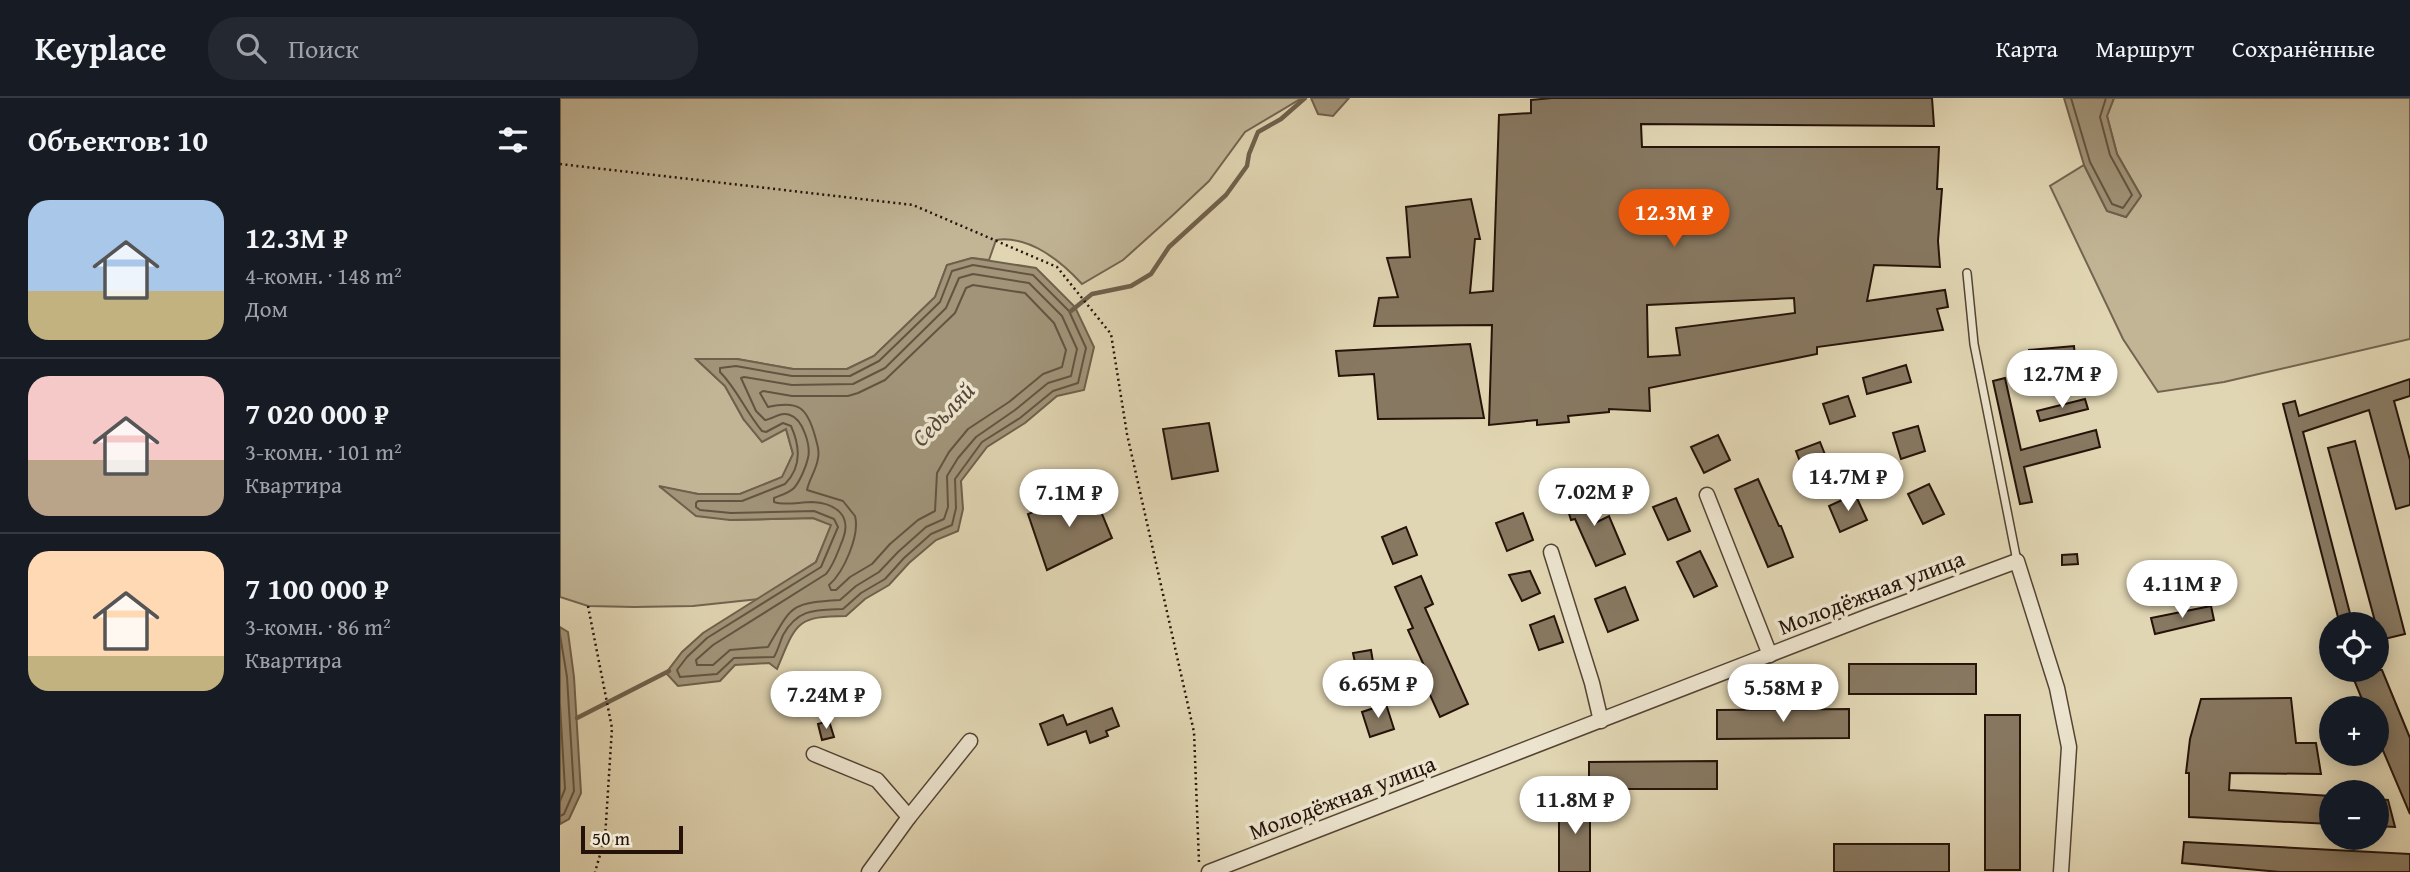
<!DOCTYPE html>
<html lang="ru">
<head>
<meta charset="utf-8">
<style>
  :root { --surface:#171b24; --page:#242831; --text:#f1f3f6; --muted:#9ea1a6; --line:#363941; --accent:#ea580c }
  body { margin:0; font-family:"Gentium Book Plus",serif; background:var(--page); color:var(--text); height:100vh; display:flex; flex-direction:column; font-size:26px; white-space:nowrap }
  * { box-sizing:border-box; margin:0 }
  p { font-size:23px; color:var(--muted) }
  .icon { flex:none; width:38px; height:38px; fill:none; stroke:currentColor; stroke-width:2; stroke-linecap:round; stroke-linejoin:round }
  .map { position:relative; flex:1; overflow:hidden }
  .drawer { display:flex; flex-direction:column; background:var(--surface); width:560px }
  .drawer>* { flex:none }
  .fabs { position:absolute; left:1759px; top:514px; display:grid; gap:14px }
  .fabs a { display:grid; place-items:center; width:70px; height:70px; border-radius:50%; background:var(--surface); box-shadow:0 4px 18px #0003; font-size:35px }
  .scale { position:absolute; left:21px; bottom:18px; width:102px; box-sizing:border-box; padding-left:7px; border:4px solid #251309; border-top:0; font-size:19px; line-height:24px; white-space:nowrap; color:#251309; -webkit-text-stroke:5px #ece4ce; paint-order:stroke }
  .price { position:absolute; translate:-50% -60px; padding:0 16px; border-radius:24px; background:#fff; color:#222; font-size:23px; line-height:46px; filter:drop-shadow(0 2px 4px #0008) }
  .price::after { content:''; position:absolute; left:50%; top:42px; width:21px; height:16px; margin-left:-10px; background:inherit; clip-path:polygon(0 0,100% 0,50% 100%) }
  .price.current { background:var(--accent); color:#fff }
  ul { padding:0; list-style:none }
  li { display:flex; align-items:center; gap:21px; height:175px; padding:0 28px }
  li+li { border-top:2px solid var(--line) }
  li span { display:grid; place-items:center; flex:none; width:196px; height:140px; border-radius:21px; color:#555 }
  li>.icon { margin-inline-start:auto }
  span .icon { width:84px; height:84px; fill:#fffc; stroke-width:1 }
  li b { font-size:30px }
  h2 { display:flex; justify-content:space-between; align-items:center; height:84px; padding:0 28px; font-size:30px }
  header { display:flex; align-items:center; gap:42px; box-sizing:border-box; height:98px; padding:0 35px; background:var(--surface); border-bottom:2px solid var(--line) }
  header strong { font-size:33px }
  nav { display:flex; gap:38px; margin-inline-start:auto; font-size:24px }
  .search { width:490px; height:63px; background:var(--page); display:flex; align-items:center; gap:18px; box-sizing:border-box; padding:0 24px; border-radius:28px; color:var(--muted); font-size:26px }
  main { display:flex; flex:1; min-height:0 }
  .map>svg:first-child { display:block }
</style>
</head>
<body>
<header>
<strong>Keyplace</strong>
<div class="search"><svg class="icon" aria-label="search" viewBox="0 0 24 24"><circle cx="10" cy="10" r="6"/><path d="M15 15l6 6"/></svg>Поиск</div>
<nav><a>Карта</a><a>Маршрут</a><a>Сохранённые</a></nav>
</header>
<main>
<section class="drawer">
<h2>Объектов: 10<svg class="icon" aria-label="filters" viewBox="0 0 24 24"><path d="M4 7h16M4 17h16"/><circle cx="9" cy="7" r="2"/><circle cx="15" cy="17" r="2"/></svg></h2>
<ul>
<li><span style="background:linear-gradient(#a9c7e8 65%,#c2b280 0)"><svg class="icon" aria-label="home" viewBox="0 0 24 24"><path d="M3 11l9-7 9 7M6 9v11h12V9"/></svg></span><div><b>12.3M ₽</b><p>4-комн. · 148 m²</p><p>Дом</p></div></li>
<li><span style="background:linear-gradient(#f6c9c9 60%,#b9a48a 0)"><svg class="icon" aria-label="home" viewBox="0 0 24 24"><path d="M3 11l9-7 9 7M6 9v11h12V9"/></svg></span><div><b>7 020 000 ₽</b><p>3-комн. · 101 m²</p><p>Квартира</p></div></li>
<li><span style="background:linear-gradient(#ffd9b3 75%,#c2b280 0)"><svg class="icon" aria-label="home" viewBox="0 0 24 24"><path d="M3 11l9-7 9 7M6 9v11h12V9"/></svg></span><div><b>7 100 000 ₽</b><p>3-комн. · 86 m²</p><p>Квартира</p></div></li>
</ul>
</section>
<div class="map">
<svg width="1850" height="774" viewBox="0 0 1850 774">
  <rect width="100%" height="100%" fill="#e1d6b3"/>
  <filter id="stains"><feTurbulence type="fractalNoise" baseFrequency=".00286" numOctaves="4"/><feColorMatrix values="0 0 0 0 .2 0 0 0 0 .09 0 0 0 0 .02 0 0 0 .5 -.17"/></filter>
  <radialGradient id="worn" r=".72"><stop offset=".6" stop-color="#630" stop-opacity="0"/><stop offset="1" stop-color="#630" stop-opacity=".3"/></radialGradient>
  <!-- green -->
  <g fill="#c1b596" stroke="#736450" stroke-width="2">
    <path d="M0,0H742L685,34L649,83L613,117L563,162L522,186C501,163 469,137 436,142L429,162L412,160L387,167L375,199L314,258L287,271H233L177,261L137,262L165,288L184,322L226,331L233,356L223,379L180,396H138L100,389L170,422L253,420L272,427L256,464L199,501L133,508L74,509L28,508L0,499Z"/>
    <path d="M1554,0H1850V241L1664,284L1598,294L1563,241L1490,88L1524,67L1547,113L1566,119L1581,98L1557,56L1547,18Z"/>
  </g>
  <!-- water -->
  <g fill="#a19479" stroke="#6f604c" stroke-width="2">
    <path d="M751,0H789L773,18L758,16Z"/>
    <path d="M1504,0H1554L1547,18L1557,56L1581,98L1566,119L1547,113L1524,67Z"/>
    <path d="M412,160L476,170L515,209L534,249L524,292L497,298L465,325L427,349L401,383L403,411L398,433L376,442L349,465L329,487L305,501L286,518C235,518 236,526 217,571L209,565L175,567L160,583L118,588L106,575L122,554L143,535L256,464L271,427L253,420L170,422L136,418L99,388L138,396H180L222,379L233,356L226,331L202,344L184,322L165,288L136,261H177L233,271H287L314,258L375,199L387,167Z"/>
    <path d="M0,529L8,534L14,579L21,695L9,721L0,726Z"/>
  </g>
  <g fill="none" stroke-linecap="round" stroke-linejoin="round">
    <!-- shore -->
    <g stroke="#635441" stroke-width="2">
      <path d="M1511,0L1530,64L1552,106L1563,110L1572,97L1550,57L1540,19L1546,0"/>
      <path d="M413,167L473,177L509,213L526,250L518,285L493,293L460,320L422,344L395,381L396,410L392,427L371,436L344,460L325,481L301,495L283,511C256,512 238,510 223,537C220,544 218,552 214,559L174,560L157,576L120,579L117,572L127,559L147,540L261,469L278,429L274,421L254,413L171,415L140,412L136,409V405L138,403H182L225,386C242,369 240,348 231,328L223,325L206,334L202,333C186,314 177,291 160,274V270L176,268L232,278H290L319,263L380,204L392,173Z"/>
      <path d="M413,176L469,185L502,218L517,251L511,278L488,285L455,312L416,339L398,360L387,378L388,409L384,421L366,429L338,454L319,474L296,488L280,502C229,505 232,508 208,549L170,552L153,567H137L136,562L153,547L266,476C274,467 278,453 283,441C292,417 275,405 252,404C239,404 225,408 214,404V400C221,397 229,395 234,390C240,383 246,369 248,360C251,348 243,321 230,317C221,313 213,321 205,322L196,313L181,280L184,279L232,287L293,286L325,270L386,210L399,180Z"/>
      <path d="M413,187L465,195L494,225L506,252L502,269L483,276L449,304L408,331L389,354L377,375L375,413L358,422L330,446L312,466L290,479L276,492H271L269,487C284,474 300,437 295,418L283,403L247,392C249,381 257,371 258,360C260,353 257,346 255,338C247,309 238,302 208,309L200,295L203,293L232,298H288L298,295L325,282L395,215L406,190Z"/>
      <path d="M0,537L7,579L14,693L4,716L0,718"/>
      <path d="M0,607L5,691L0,703"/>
    </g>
    <!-- stream -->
    <g stroke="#6f604c" stroke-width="4.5">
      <path d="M511,213L532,196L571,188L591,176L609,149L666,97L687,68L689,56L698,34L721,21L745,0"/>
      <path d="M17,620L109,573"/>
    </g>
  </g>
  <!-- building -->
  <g fill="#877861" stroke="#251309" stroke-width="2" fill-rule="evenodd">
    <path d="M992,0H1372L1374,28L1081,26L1082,49H1379L1377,91H1382L1378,143L1380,169L1314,167L1307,203L1385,192L1388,209L1377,211L1383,232L1257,249V256L1089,290L1090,313L1049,311V314L1008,318L1009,324L977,327V322L929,327L932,227L814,228L819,200L838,199L827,160L850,159L846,109L911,101L920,141H915L910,195L933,193L939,17L971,15V2ZM1234,200L1235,215L1116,230L1120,257L1088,259L1087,207Z"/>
    <path d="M910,246L924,320L818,321L814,276L779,278L776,253Z"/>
    <path d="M1514,248L1516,271L1471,275L1469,252Z"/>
    <path d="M1346,267L1351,284L1307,296L1303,280Z"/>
    <path d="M1445,280L1461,352L1536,332L1540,349L1464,369L1472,404L1460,406L1433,283Z"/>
    <path d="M1850,281V298L1834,303L1850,362V407L1836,411L1809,312L1743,334L1793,527H1780L1723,306L1735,303L1739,318Z"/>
    <path d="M1288,298L1295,318L1270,326L1263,306Z"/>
    <path d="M1525,301L1528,311L1480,323L1477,313Z"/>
    <path d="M649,325L658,373L612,381L603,331Z"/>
    <path d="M1358,328L1365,353L1341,361L1333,335Z"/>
    <path d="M1158,337L1170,362L1144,375L1131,349Z"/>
    <path d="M1795,343L1845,536L1816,543V527L1768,350Z"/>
    <path d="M1260,344L1268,364L1244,374L1236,353Z"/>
    <path d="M1198,381L1219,428H1221L1233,459L1208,469L1175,391Z"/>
    <path d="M1369,386L1384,416L1363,426L1348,396Z"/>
    <path d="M1026,389L1037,424L1049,418L1065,456L1036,468L1015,421L1011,422L1003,396Z"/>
    <path d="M532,392L552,440L487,472L468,416Z"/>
    <path d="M1295,396L1307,422L1280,434L1269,408Z"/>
    <path d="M1116,400L1130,433L1108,442L1093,409Z"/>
    <path d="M963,415L973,442L947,453L936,425Z"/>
    <path d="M846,429L857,457L833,466L822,439Z"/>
    <path d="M1140,453L1157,488L1134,499L1117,464Z"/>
    <path d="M1517,456L1518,466L1502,467V457Z"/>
    <path d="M1633,467L1643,490L1598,501L1595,477Z"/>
    <path d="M970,473L980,495L962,503L949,477Z"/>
    <path d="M861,478L873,506L865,510L908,606L880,619L865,586L871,583L848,532L853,530L835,489Z"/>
    <path d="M1065,489L1078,522L1048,534L1035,501Z"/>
    <path d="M1651,508L1654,522L1595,536L1591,520Z"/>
    <path d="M994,518L1003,544L979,552L970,527Z"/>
    <path d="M811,552L815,576L798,579L793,555Z"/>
    <rect x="1289" y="566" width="127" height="30"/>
    <path d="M1790,572H1822L1850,640V716L1816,636V611H1806Z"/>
    <path d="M1731,600L1736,645H1756L1761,676L1670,675L1669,692L1771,698V726L1629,719V675H1626L1630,641L1641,601Z"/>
    <path d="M826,606L834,631L810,639L802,614Z"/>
    <path d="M552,610L559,628L546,633L548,638L530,645L526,633L488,647L480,626L503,617L507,627Z"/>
    <path d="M1289,611V640L1157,641V612Z"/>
    <rect x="1425" y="617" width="35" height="155"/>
    <path d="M269,623L274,639L262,642L258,626Z"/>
    <path d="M1157,663V691H1029V664Z"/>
    <rect x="999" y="701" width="31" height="73"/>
    <path d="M1816,701L1828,702L1835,729L1816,728Z"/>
    <path d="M1624,744L1850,756V774H1720L1622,765Z"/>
    <rect x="1274" y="746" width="115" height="28"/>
  </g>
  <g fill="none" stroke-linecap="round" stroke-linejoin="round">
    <!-- service casing -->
    <g stroke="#544434" stroke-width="10">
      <path id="service" d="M1407,175L1414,246L1457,463"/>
    </g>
    <!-- minor casing -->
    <g stroke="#544434" stroke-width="17">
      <g id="minor">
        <path d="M1147,397L1210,557"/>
        <path d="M991,454L1032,585L1041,623"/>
        <path d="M254,656L317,682L349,719"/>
        <path d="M309,774L349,719L410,643"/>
        <path d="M649,774L1309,518L1457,463L1497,590L1509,649L1501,774"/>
      </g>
    </g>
    <!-- path -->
    <g stroke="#251309" stroke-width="2.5" stroke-dasharray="2 3.5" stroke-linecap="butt">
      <path d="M0,66L353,107L497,169L551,236L567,336L634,634L639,764"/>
      <path d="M28,508L52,630L45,740L35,774"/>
    </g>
    <!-- service -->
    <use href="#service" stroke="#ece4ce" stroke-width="7"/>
    <!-- minor -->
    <use href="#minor" stroke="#ece4ce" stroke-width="14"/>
  </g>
  <g text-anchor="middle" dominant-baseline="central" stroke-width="7" stroke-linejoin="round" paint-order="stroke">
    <!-- street labels -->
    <g font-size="23" fill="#251309" stroke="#ece4ce">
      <text transform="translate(1311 494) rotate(-21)">Молодёжная улица</text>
      <text transform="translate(782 699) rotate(-21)">Молодёжная улица</text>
    </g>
    <!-- water labels -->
    <g font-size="24" font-style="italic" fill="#574736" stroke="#ece4ce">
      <text transform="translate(383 316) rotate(-46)">Седьляй</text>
    </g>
  </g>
  <rect width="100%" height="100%" filter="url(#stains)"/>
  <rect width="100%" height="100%" fill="url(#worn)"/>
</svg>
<div class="fabs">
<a><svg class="icon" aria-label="locate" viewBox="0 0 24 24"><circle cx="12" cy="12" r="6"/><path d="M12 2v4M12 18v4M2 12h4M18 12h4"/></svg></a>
<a>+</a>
<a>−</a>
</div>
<div class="scale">50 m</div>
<b class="price current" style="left:1114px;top:151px">12.3M ₽</b>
<b class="price" style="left:1502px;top:312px">12.7M ₽</b>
<b class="price" style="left:1288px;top:415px">14.7M ₽</b>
<b class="price" style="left:1034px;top:430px">7.02M ₽</b>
<b class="price" style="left:509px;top:431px">7.1M ₽</b>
<b class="price" style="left:1622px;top:522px">4.11M ₽</b>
<b class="price" style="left:818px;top:622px">6.65M ₽</b>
<b class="price" style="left:1223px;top:626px">5.58M ₽</b>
<b class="price" style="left:266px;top:633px">7.24M ₽</b>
<b class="price" style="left:1015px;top:738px">11.8M ₽</b>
</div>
</main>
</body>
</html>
